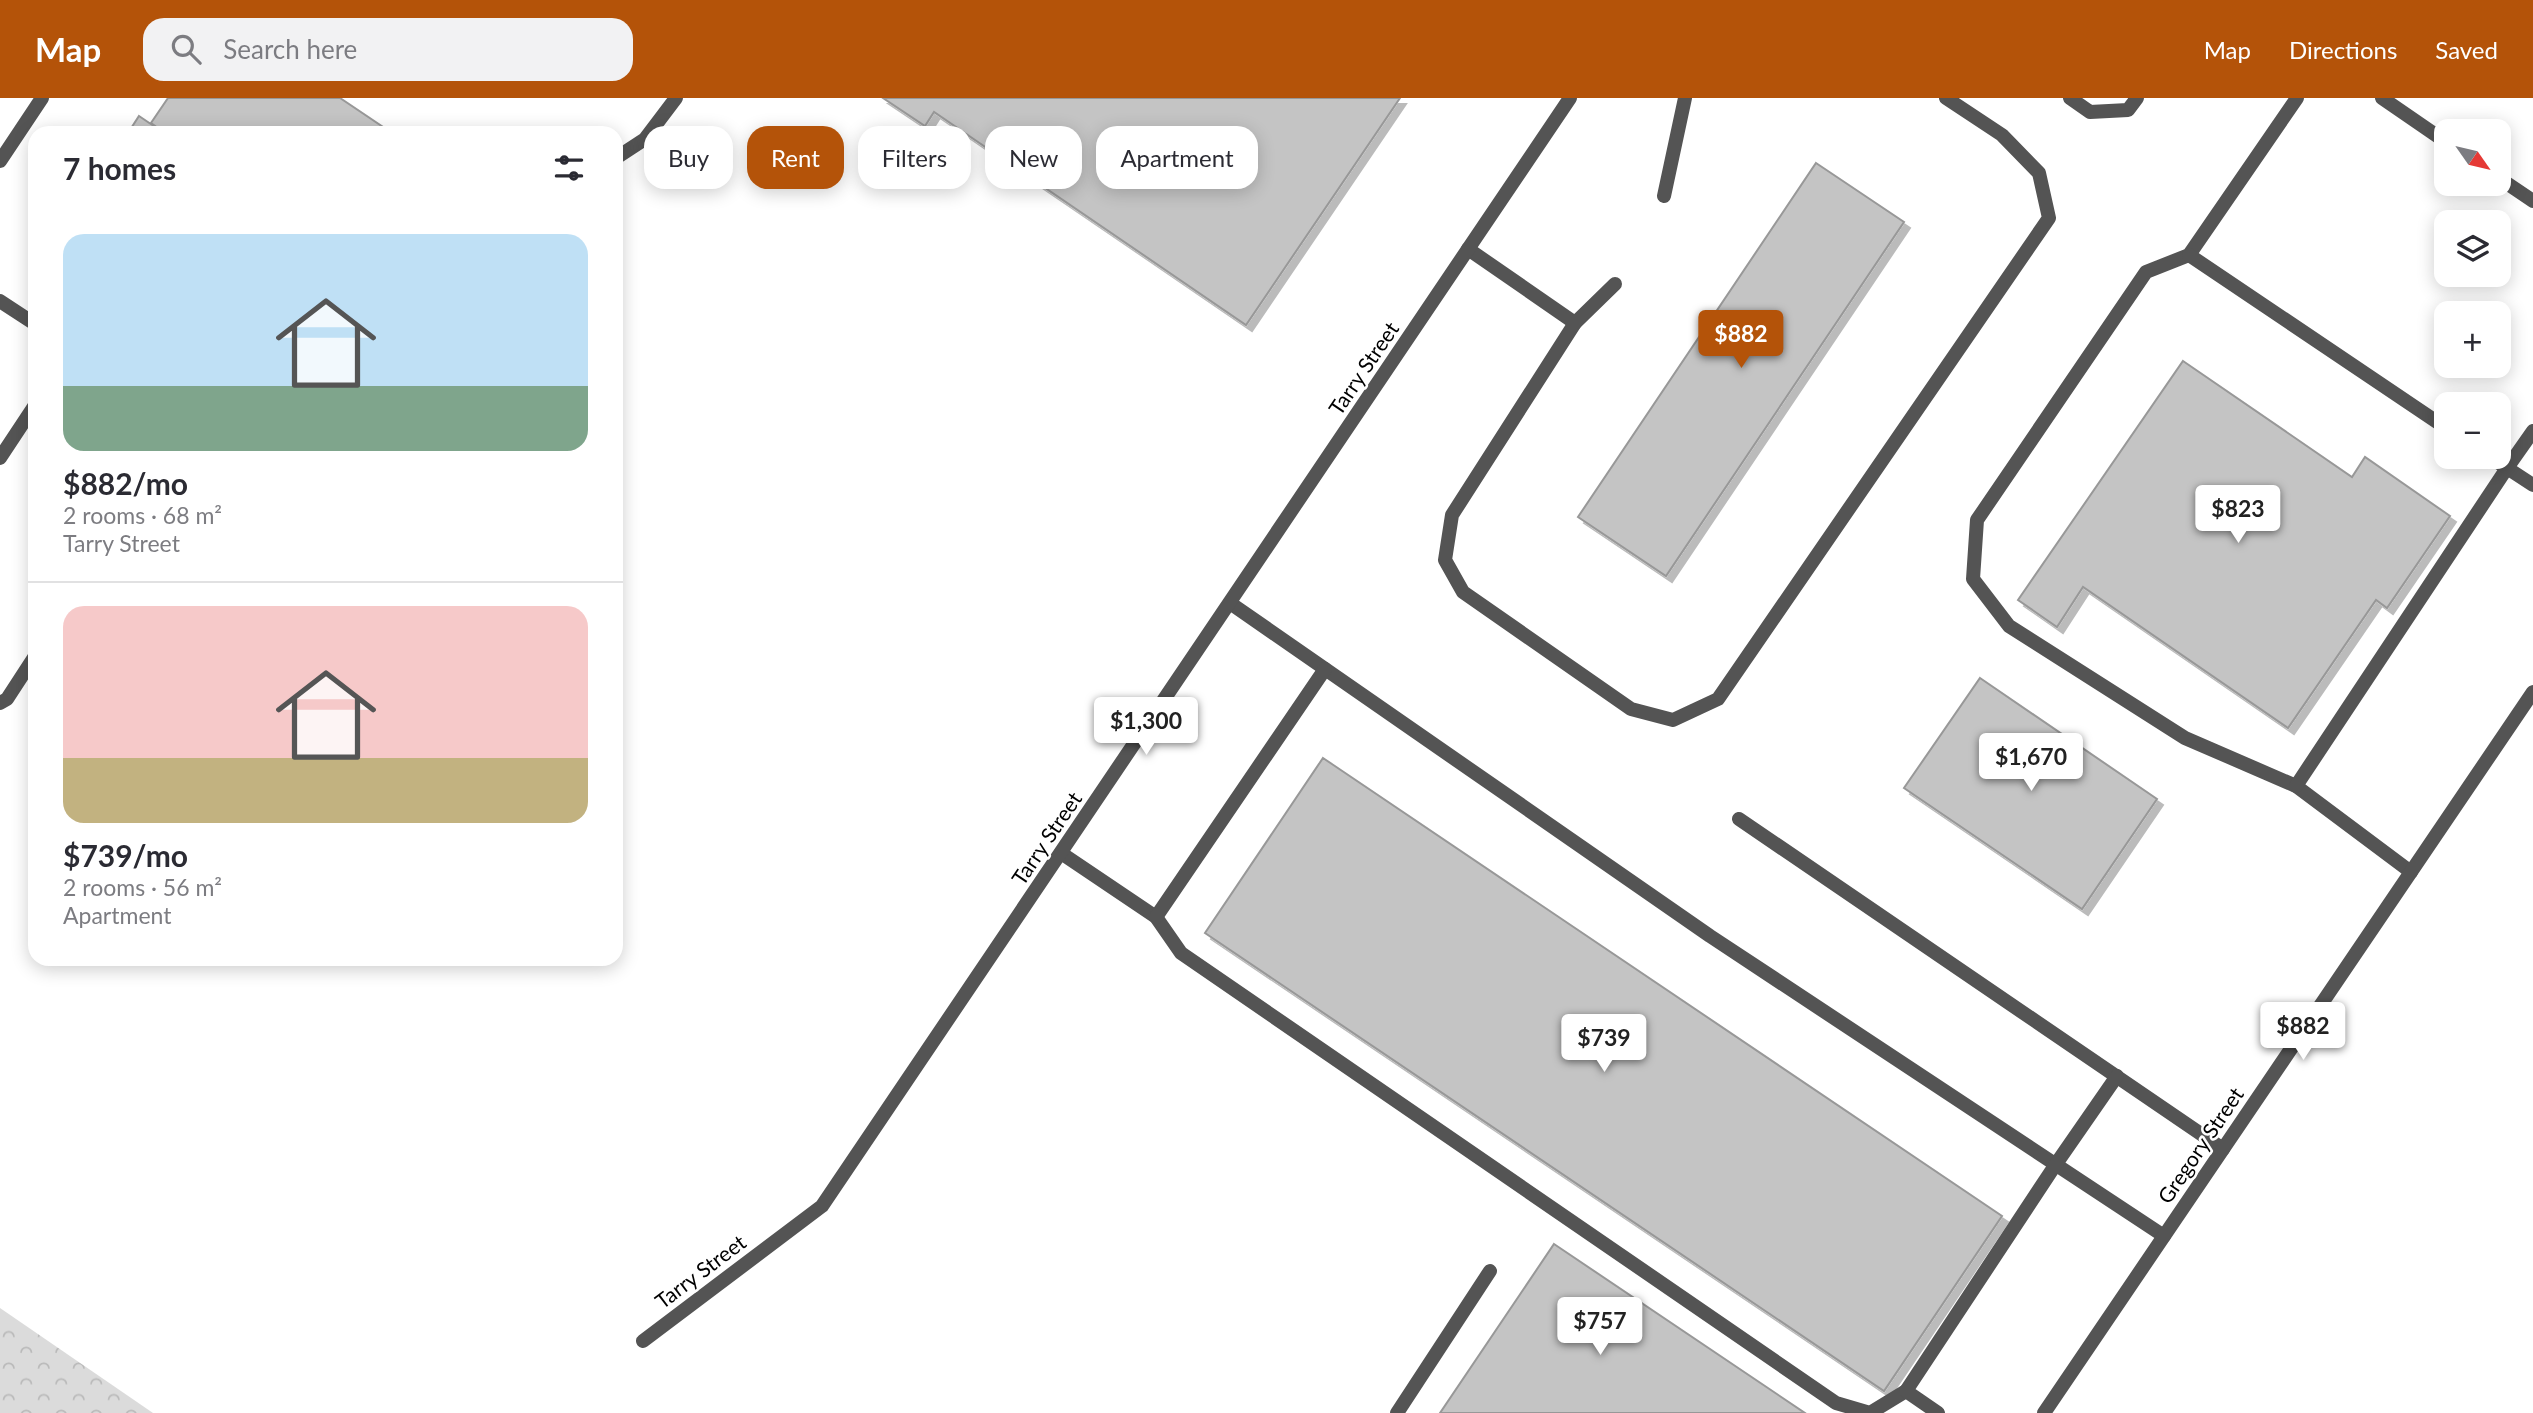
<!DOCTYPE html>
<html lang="en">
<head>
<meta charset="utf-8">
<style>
  :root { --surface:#fff; --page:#f2f2f3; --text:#2b2b33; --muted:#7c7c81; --line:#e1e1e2; --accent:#b45309 }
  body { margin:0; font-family:Lato,sans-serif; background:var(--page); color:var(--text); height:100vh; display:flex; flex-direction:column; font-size:26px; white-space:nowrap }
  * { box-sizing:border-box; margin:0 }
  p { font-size:23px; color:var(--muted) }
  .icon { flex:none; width:38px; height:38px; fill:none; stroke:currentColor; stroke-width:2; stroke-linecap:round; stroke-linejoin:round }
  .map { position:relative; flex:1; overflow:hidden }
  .sheet { position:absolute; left:28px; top:28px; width:595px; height:840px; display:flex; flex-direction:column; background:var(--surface); border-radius:21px; box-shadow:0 4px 18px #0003 }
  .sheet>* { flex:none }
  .banner { position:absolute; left:644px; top:28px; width:665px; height:63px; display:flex; gap:14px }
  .needle { width:46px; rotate:124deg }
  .tools { position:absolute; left:2434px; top:21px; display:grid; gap:14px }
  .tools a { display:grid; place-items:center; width:77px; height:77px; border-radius:14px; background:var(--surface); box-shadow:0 4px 18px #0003; font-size:35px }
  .price { position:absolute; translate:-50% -60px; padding:0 16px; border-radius:7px; background:#fff; color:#222; font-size:23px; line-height:46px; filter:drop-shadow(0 2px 4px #0008) }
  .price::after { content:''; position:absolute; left:50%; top:42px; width:21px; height:16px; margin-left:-10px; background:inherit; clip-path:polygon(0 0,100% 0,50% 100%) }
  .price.current { background:var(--accent); color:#fff }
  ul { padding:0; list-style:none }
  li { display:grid; align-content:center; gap:14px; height:371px; padding:0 35px }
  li+li { border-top:2px solid var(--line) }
  li span { display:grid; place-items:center; height:217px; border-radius:21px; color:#555 }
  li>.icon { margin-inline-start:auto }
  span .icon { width:126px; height:126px; fill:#fffc; stroke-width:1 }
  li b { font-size:30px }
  h2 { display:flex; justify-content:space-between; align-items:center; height:84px; padding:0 35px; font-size:30px }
  .chip { padding:0 24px; border-radius:21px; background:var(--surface); box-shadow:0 4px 18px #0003; font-size:24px; line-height:63px }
  .chip.current { background:var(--accent); color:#fff }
  header { display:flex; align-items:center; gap:42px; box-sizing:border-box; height:98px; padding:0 35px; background:var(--accent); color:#fff }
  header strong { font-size:33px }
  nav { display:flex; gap:38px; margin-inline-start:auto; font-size:24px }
  .search { width:490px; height:63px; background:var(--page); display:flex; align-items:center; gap:18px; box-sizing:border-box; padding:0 24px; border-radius:21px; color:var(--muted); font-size:26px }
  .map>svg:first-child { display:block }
</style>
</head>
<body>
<header>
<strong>Map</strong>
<div class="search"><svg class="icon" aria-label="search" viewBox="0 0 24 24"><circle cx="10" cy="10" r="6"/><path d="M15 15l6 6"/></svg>Search here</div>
<nav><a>Map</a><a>Directions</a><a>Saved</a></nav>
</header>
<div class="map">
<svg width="2533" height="1315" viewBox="0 0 2533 1315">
  <defs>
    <pattern id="park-crowns" width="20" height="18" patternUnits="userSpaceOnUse" patternTransform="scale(1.75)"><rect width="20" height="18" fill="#dbdbdb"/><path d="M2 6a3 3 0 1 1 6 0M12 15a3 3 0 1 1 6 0" fill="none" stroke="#bababa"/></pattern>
    <filter id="shadow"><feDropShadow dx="6" dy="6" stdDeviation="0" flood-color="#0004"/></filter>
  </defs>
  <rect width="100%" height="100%" fill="#fff"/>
  <!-- park -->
  <path fill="url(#park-crowns)" d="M0,1210L153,1315H0Z"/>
  <!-- building -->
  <g fill="#c4c4c4" stroke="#989898" stroke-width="2" filter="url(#shadow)">
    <path d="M168,0H340L392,35H165L151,25Z"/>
    <path d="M883,0H1400L1246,227L934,14L925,28Z"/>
    <path d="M139,18L164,35H128Z"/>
    <path d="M1816,65L1904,124L1666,478L1578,419Z"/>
    <path d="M2183,263L2352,379L2365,359L2450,418L2387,510L2376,502L2288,630L2083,489L2057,529L2018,502Z"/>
    <path d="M1980,580L2157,701L2082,811L1904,690Z"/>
    <path d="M1323,660L2002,1118L1884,1293L1205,835Z"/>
    <path d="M1554,1146L1805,1315H1440Z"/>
  </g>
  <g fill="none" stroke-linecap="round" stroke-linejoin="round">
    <!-- lane -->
    <g stroke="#545454" stroke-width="14">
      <path d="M2070,0L2090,14L2128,12L2137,0"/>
      <path d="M2297,0L2189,157L2146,174L1977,422L1973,481L2009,528L2185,640L2296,688L2411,774"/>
      <path d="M2382,0L2446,44"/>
      <path d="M616,60L645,41L676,0"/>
      <path d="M0,63L42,0"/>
      <path d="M2499,80L2533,103"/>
      <path d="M1664,98L1685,0"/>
      <path d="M1468,151L1575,225"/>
      <path d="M2189,157L2446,330"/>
      <path d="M1615,186L1575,225L1452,417L1445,462L1463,494L1631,611L1673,622L1718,601L2049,120L2039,75L2002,37L1946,0"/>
      <path d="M0,203L35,226"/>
      <path d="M2490,359L2507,370L2533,333"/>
      <path d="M0,360L35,307"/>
      <path d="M1230,505L1710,838L2164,1138"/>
      <path d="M0,605L7,601L35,558"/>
      <path d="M2296,688L2507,370L2533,387"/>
      <path d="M1739,721L2223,1051"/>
      <path d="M1061,755L1156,819L1181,855L1836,1305L1870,1315L1906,1293"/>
      <path d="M1156,819L1325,571"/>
      <path d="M1397,1315L1490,1173"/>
      <path d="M1938,1315L1906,1293L2056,1066L2117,978"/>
    </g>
    <!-- street -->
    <g stroke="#545454" stroke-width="14">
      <path d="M643,1243L822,1108L1570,0"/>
      <path d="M2044,1315L2533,594"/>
    </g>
  </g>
  <g text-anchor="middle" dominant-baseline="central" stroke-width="5" stroke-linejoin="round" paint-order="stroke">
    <!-- street labels -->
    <g font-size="21" fill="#000" stroke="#fff">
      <text transform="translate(1363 270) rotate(-56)">Tarry Street</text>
      <text transform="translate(1046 740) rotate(-56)">Tarry Street</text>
      <text transform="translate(2200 1047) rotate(-56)">Gregory Street</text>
      <text transform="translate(700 1173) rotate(-37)">Tarry Street</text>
    </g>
  </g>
</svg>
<div class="tools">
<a><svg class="needle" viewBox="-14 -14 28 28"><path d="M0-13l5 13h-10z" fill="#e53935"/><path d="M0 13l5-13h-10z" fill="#7c7c81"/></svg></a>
<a><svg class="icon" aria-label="layers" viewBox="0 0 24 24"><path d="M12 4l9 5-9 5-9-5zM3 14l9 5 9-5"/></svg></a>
<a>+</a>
<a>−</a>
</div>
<b class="price current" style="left:1741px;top:272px">$882</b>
<b class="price" style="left:2238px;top:447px">$823</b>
<b class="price" style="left:1146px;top:659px">$1,300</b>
<b class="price" style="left:2031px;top:695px">$1,670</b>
<b class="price" style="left:2303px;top:964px">$882</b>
<b class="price" style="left:1604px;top:976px">$739</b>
<b class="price" style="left:1600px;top:1259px">$757</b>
<div class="banner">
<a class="chip">Buy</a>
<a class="chip current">Rent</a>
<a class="chip">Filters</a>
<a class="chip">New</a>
<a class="chip">Apartment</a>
</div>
<section class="sheet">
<h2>7 homes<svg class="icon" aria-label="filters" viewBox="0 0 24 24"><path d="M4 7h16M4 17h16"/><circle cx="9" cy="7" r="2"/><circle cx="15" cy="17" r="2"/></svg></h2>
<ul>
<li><span style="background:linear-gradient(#bfe0f5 70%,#7fa58c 0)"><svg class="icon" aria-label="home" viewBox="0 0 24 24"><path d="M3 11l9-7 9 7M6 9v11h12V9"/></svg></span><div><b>$882/mo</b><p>2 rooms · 68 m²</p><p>Tarry Street</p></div></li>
<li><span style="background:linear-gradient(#f6c9c9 70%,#c2b280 0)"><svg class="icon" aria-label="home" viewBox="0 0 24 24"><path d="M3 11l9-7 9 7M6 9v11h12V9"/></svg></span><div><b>$739/mo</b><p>2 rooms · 56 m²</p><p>Apartment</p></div></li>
</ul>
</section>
</div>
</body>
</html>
